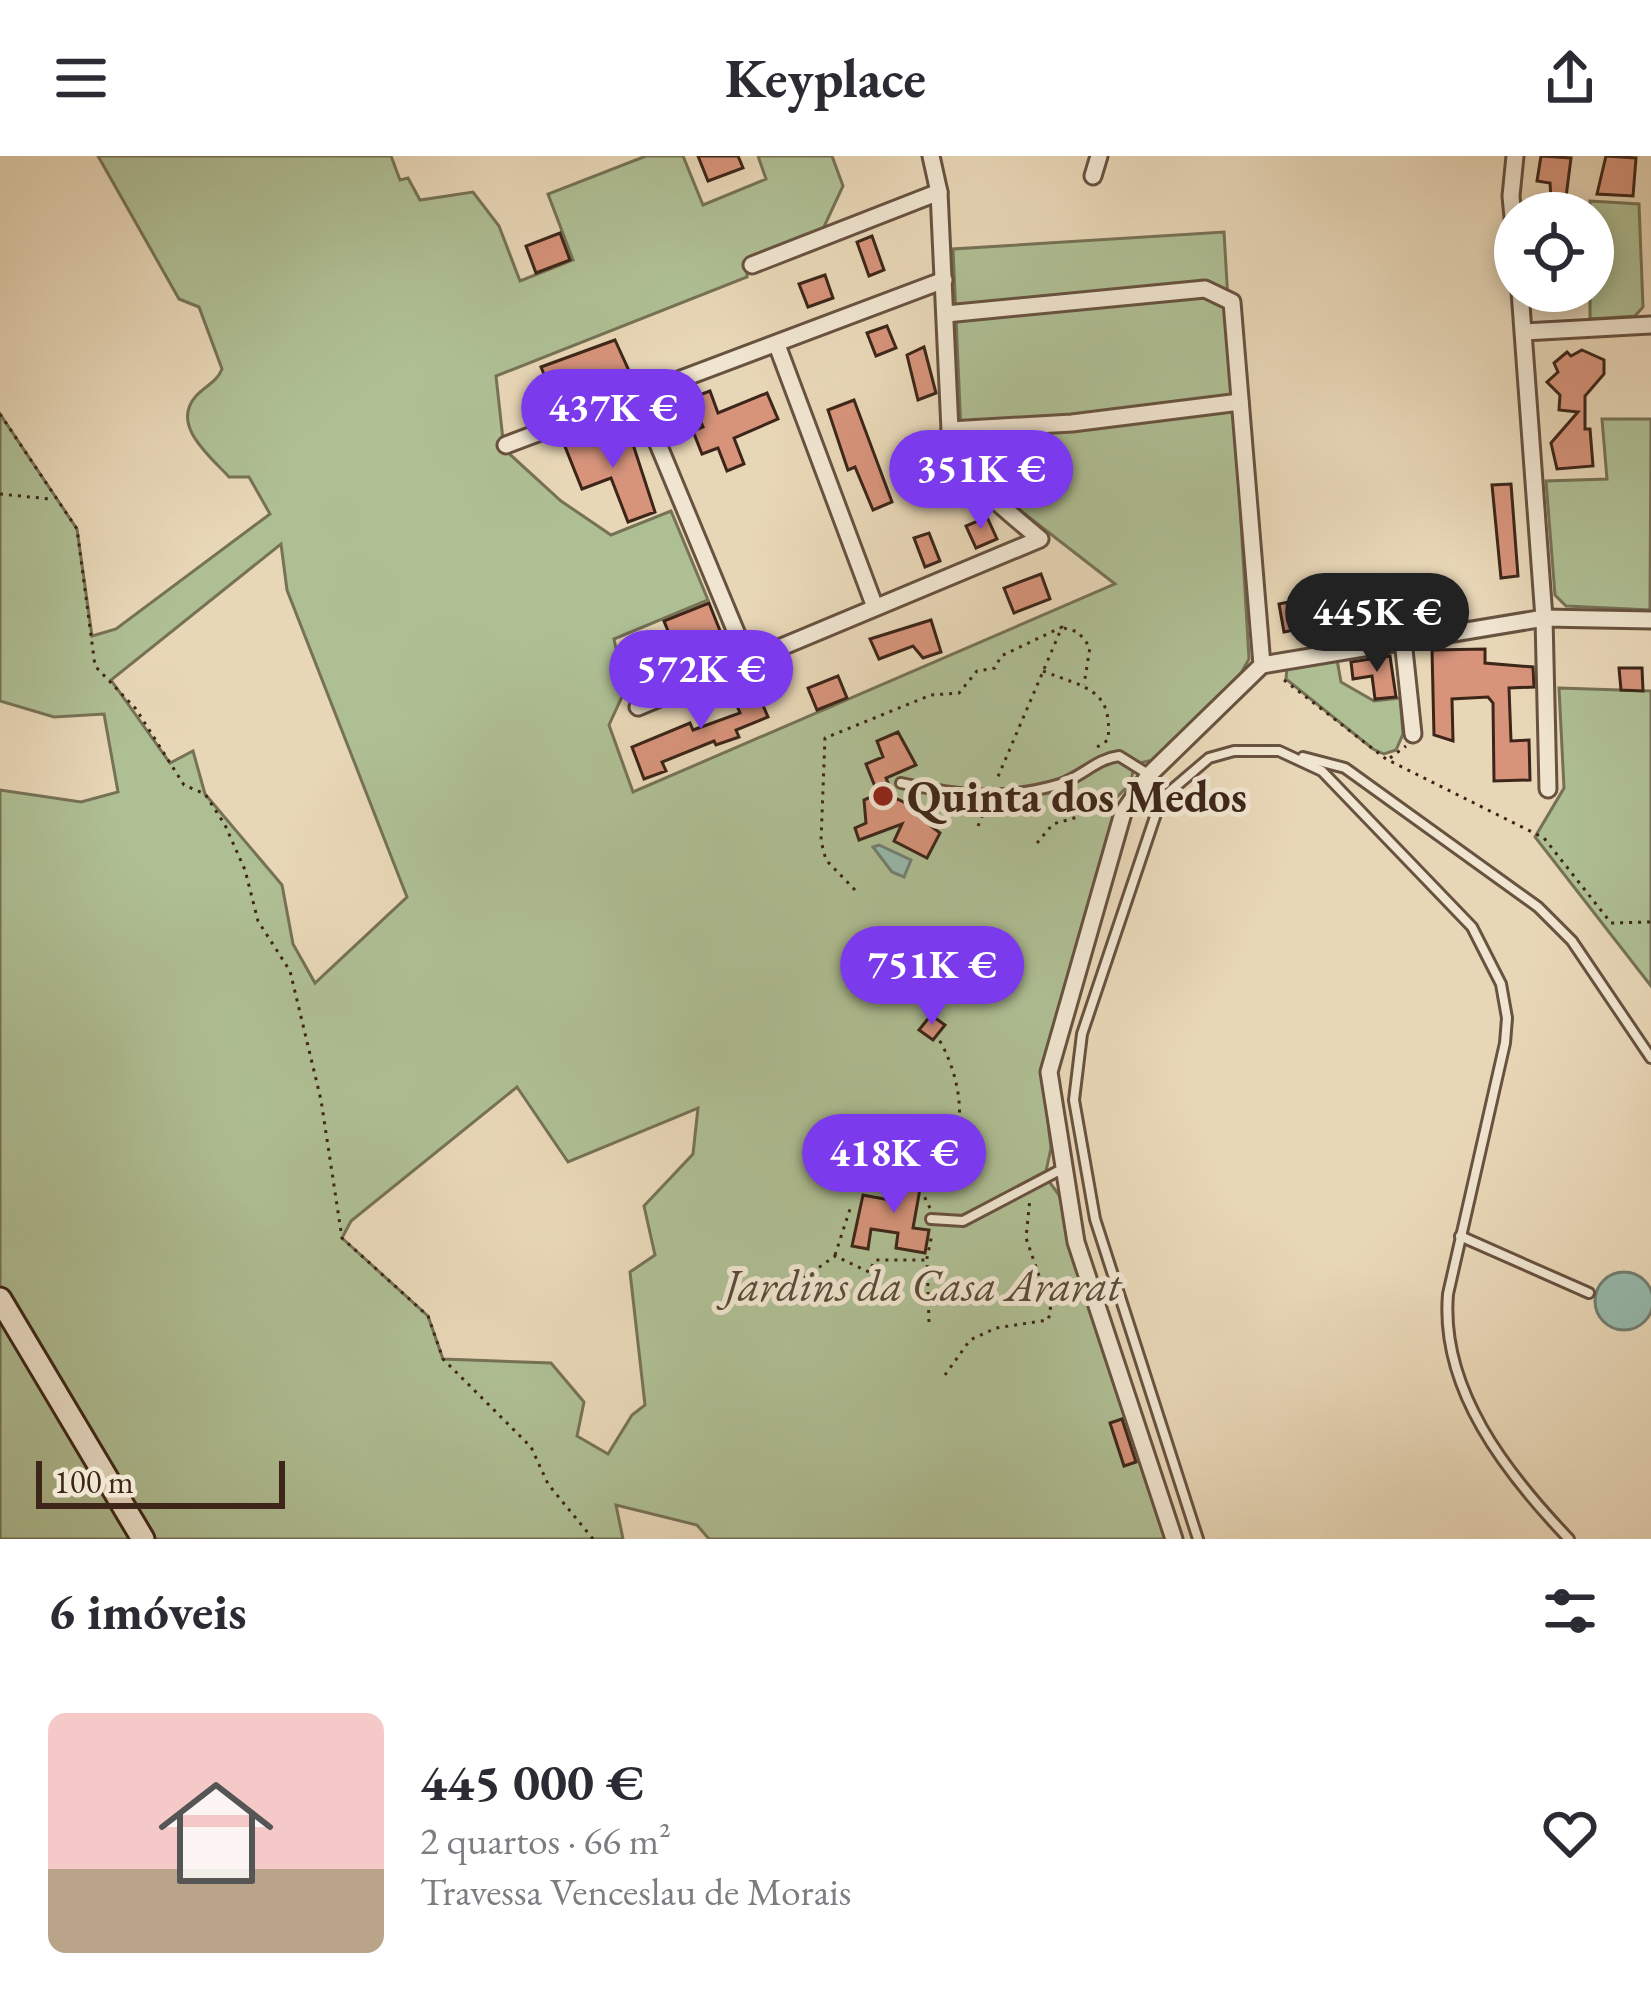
<!DOCTYPE html>
<html lang="pt">
<head>
<meta charset="utf-8">
<style>
  :root { --surface:#fff; --page:#f7f7f7; --text:#2b2b33; --muted:#7c7c81; --accent:#7c3aed }
  body { margin:0; font-family:"EB Garamond",serif; background:var(--page); color:var(--text); height:100vh; display:flex; flex-direction:column; font-size:45px; white-space:nowrap }
  * { box-sizing:border-box; margin:0 }
  p { font-size:39px; color:var(--muted) }
  .icon { flex:none; width:66px; height:66px; fill:none; stroke:currentColor; stroke-width:2; stroke-linecap:round; stroke-linejoin:round }
  .map { position:relative; height:1383px; overflow:hidden }
  .sheet { display:flex; flex-direction:column; background:var(--surface); flex:1 }
  .sheet>* { flex:none }
  .buttons { position:absolute; left:1494px; top:36px; display:grid; gap:24px }
  .buttons a { display:grid; place-items:center; width:120px; height:120px; border-radius:50%; background:var(--surface); box-shadow:0 6px 18px #0003; font-size:60px }
  .scale { position:absolute; left:36px; bottom:30px; width:249px; box-sizing:border-box; padding-left:12px; border:6px solid #3d2619; border-top:0; font-size:33px; line-height:42px; white-space:nowrap; color:#3d2619; -webkit-text-stroke:9px #f0e5d0; paint-order:stroke }
  .price { position:absolute; translate:-50% -102px; padding:0 27px; border-radius:42px; background:var(--accent); color:#fff; font-size:39px; line-height:78px; filter:drop-shadow(0 3px 6px #0008) }
  .price::after { content:''; position:absolute; left:50%; top:72px; width:36px; height:27px; margin-left:-18px; background:inherit; clip-path:polygon(0 0,100% 0,50% 100%) }
  .price.on { background:#222; color:#fff }
  ul { padding:0; list-style:none }
  li { display:flex; align-items:center; gap:36px; height:300px; padding:0 48px }
  li span { display:grid; place-items:center; flex:none; width:336px; height:240px; border-radius:18px; color:#555 }
  li>.icon { margin-inline-start:auto }
  span .icon { width:144px; height:144px; fill:#fffc; stroke-width:1 }
  li b { font-size:51px }
  h2 { display:flex; justify-content:space-between; align-items:center; height:144px; padding:0 48px; font-size:51px }
  header { display:flex; justify-content:space-between; align-items:center; height:156px; padding:0 48px; background:var(--surface); font-size:54px; font-weight:700 }
  .map>svg:first-child { display:block }
</style>
</head>
<body>
<header><svg class="icon" aria-label="menu" viewBox="0 0 24 24"><path d="M4 6h16M4 12h16M4 18h16"/></svg>Keyplace<svg class="icon" aria-label="share" viewBox="0 0 24 24"><path d="M12 15V3M7 8l5-5 5 5M5 13v7h14v-7"/></svg></header>
<div class="map">
<svg width="1651" height="1383" viewBox="0 0 1651 1383">
  <rect width="100%" height="100%" fill="#e8d7b7"/>
  <filter id="stains"><feTurbulence type="fractalNoise" baseFrequency=".00167" numOctaves="4"/><feColorMatrix values="0 0 0 0 .2 0 0 0 0 .09 0 0 0 0 .02 0 0 0 .5 -.17"/></filter>
  <radialGradient id="worn" r=".72"><stop offset=".6" stop-color="#630" stop-opacity="0"/><stop offset="1" stop-color="#630" stop-opacity=".3"/></radialGradient>
  <!-- green -->
  <g fill="#afbf94" stroke="#767256" stroke-width="3" fill-rule="evenodd">
    <path d="M98,0H391L400,24L408,22L420,44L473,36L499,70L520,125L573,104L548,38L646,0H683L703,49L766,23L758,0H832L843,30L823,73L747,102V121L496,220L504,293L561,345L611,379L671,355L708,444L614,483L625,534L609,569L633,636L1115,428L989,330L962,298L953,93L1224,76L1249,503L1240,519L1153,604L1135,608L1130,628L1107,651L1115,658L1042,913L1051,992L1045,1020L1059,1039L1113,1224L1126,1217L1181,1383H709L697,1369L616,1349L623,1383H0V634L81,646L118,636L104,558L54,561L0,545V258L77,373L92,480L116,473L270,358L249,321H229C210,300 170,269 196,240C205,230 217,226 222,213L199,151L179,143ZM281,388L287,434L407,741L315,827L293,788L282,729L205,638L193,595L170,607L111,524ZM517,931L568,1006L698,952L693,998L644,1050L655,1099L630,1116L645,1249L632,1259L608,1298L577,1280L584,1246L551,1207L443,1203L428,1160L342,1082L351,1065Z"/>
    <path d="M1590,45L1639,48L1643,151L1635,160L1590,163Z"/>
    <path d="M1602,263H1651L1650,454L1566,450L1555,439L1546,325L1607,323Z"/>
    <path d="M1336,498L1341,526L1374,545L1400,542L1403,578L1396,594L1384,598L1373,593L1286,523L1287,511Z"/>
    <path d="M1559,532L1651,535V830L1535,681L1564,632Z"/>
  </g>
  <!-- water -->
  <g fill="#97baad" stroke="#737f72" stroke-width="3">
    <path d="M879,689L911,704L904,721L892,716L873,691Z"/>
    <circle cx="1624" cy="1145" r="29"/>
  </g>
  <!-- building -->
  <g fill="#d7947b" stroke="#3d2619" stroke-width="3">
    <path d="M698,0H738L743,12L708,25Z"/>
    <path d="M1541,0L1571,2L1564,57H1552L1550,27L1537,25Z"/>
    <path d="M1606,0L1636,2L1633,40L1597,38Z"/>
    <path d="M560,77L570,104L536,117L526,90Z"/>
    <path d="M872,80L884,114L869,120L857,86Z"/>
    <path d="M825,119L833,142L808,151L799,128Z"/>
    <path d="M887,170L896,192L876,200L867,177Z"/>
    <path d="M615,184L630,217L603,229L598,218L552,238L541,211Z"/>
    <path d="M924,191L936,237L918,244L907,199Z"/>
    <path d="M1582,194L1604,204V218L1585,240V273H1590L1593,310L1557,313L1551,287L1578,256L1559,254L1560,239L1547,226L1558,216L1554,207L1567,196L1571,200Z"/>
    <path d="M710,235L718,257L767,237L778,263L734,282L744,308L727,315L718,292L702,298L693,275L703,271L691,242Z"/>
    <path d="M854,244L892,346L873,354L855,311L848,314L828,254Z"/>
    <path d="M628,273L655,356L628,366L611,322L582,333L564,288L585,280L588,289Z"/>
    <path d="M1511,328L1518,420L1501,422L1492,329Z"/>
    <path d="M987,361L997,383L976,392L966,370Z"/>
    <path d="M929,377L940,405L925,411L914,382Z"/>
    <path d="M1041,418L1050,443L1014,457L1004,432Z"/>
    <path d="M1299,444L1304,472L1284,476L1279,448Z"/>
    <path d="M709,447L728,495L701,505L699,499L655,517L646,496L672,485L664,465Z"/>
    <path d="M931,464L941,496L923,502L913,490L879,503L870,483Z"/>
    <path d="M1485,493V507L1533,511L1534,531L1509,532L1511,585L1529,584L1530,624L1494,625L1493,547L1488,541L1452,543L1453,585L1434,579L1432,494Z"/>
    <path d="M1390,500L1396,541L1375,543L1372,520L1353,523L1351,506Z"/>
    <path d="M1619,512H1642L1643,535L1621,534Z"/>
    <path d="M838,520L847,542L817,554L808,532Z"/>
    <path d="M751,522L768,561L736,574L739,581L716,589L714,585L662,606L666,615L644,623L632,591L690,567L693,574L740,557L729,531Z"/>
    <path d="M898,576L916,609L886,622L895,642L917,652L914,657L940,677L927,702L894,685L902,668L859,684L855,672L866,667L864,644L878,638L866,608L883,601L877,585Z"/>
    <path d="M931,859L945,869L933,884L919,874Z"/>
    <path d="M901,1013L923,1016L913,1072L929,1074L925,1097L896,1092L898,1077L871,1073L868,1093L852,1090L863,1039L895,1045Z"/>
    <path d="M1122,1263L1136,1306L1124,1310L1110,1267Z"/>
  </g>
  <g fill="none" stroke-linecap="round" stroke-linejoin="round">
    <!-- lane casing -->
    <g stroke="#685240" stroke-width="14">
      <g id="lane">
        <path d="M1303,601L1345,612L1538,751L1572,785L1651,902"/>
        <path d="M901,627C957,639 1004,645 1060,628C1083,620 1096,603 1119,600L1148,618"/>
        <path d="M931,1063L963,1065L1062,1013"/>
        <path d="M1460,1080L1589,1137"/>
        <path d="M1198,1383L1095,1063L1074,944L1082,878L1161,643L1209,602L1234,595H1279L1322,615L1472,771L1501,828L1507,862L1505,887L1448,1138C1440,1233 1506,1317 1569,1383"/>
      </g>
    </g>
    <!-- street casing -->
    <g stroke="#685240" stroke-width="21">
      <g id="street">
        <path d="M1093,20L1099,0"/>
        <path d="M1515,83L1511,40L1515,0"/>
        <path d="M752,109L939,36"/>
        <path d="M1520,135L1544,462L1548,633"/>
        <path d="M946,158L1205,133L1232,146L1262,509"/>
        <path d="M1524,176L1651,169"/>
        <path d="M777,189L875,451"/>
        <path d="M639,242L748,505"/>
        <path d="M950,274L1072,267L1240,246"/>
        <path d="M506,289L944,124"/>
        <path d="M1403,484L1413,578"/>
        <path d="M638,551L1040,383C1001,349 963,325 950,274L939,36L931,0"/>
        <path d="M1174,1383L1076,1086L1049,916L1123,657L1149,619L1262,509L1544,462L1651,464"/>
      </g>
    </g>
    <!-- secondary casing -->
    <g stroke="#3d2619" stroke-width="27">
      <path id="secondary" d="M0,1143L143,1383"/>
    </g>
    <!-- path -->
    <g stroke="#3d2619" stroke-width="3" stroke-dasharray="3 6" stroke-linecap="butt">
      <path d="M0,258L77,373L95,510L136,553L184,629L205,638L225,669L245,714L258,765L290,815L321,944L342,1082L428,1160L443,1203L531,1291L548,1328L593,1383"/>
      <path d="M0,338L51,343"/>
      <path d="M1064,472L1078,476L1090,491L1084,529"/>
      <path d="M1043,515C1085,532 1113,532 1108,584L1094,593"/>
      <path d="M1284,524L1386,603L1544,682L1611,767L1651,766"/>
      <path d="M1390,602L1406,590"/>
      <path d="M978,670L987,649"/>
      <path d="M1037,687L1053,668L1078,661L1083,631"/>
      <path d="M855,734L826,704L821,685L825,582L931,539L959,537L977,515L995,512L1001,500L1062,471L997,623"/>
      <path d="M930,1052L922,1036C928,1014 946,1006 954,987C967,955 955,909 938,882"/>
      <path d="M835,1099L850,1053"/>
      <path d="M797,1127L835,1100L869,1116L875,1104H925"/>
      <path d="M929,1166L927,1102L932,1078"/>
      <path d="M945,1219L970,1184L996,1172L1048,1164L1051,1154L1026,1082L1030,1042"/>
    </g>
    <!-- lane -->
    <use href="#lane" stroke="#f0e5d0" stroke-width="8"/>
    <!-- street -->
    <use href="#street" stroke="#f0e5d0" stroke-width="15"/>
    <!-- secondary -->
    <use href="#secondary" stroke="#f0e5d0" stroke-width="21"/>
  </g>
  <!-- markers -->
  <circle fill="#8f2418" stroke="#f0e5d0" stroke-width="4.5" cx="883" cy="640" r="12"/>
  <g text-anchor="middle" dominant-baseline="central" stroke-width="10" stroke-linejoin="round" paint-order="stroke">
    <!-- poi labels -->
    <g font-size="45" font-weight="bold" fill="#3d2619" stroke="#f0e5d0" text-anchor="start">
      <text x="907" y="640">Quinta dos Medos</text>
    </g>
    <!-- park labels -->
    <g font-size="45" font-style="italic" fill="#5a4c38" stroke="#f0e5d0">
      <text x="923" y="1129">Jardins da Casa Ararat</text>
    </g>
  </g>
  <rect width="100%" height="100%" filter="url(#stains)"/>
  <rect width="100%" height="100%" fill="url(#worn)"/>
</svg>
<div class="buttons">
<a><svg class="icon" aria-label="locate" viewBox="0 0 24 24"><circle cx="12" cy="12" r="6"/><path d="M12 2v4M12 18v4M2 12h4M18 12h4"/></svg></a>
</div>
<div class="scale">100 m</div>
<b class="price" style="left:613px;top:315px">437K €</b>
<b class="price" style="left:981px;top:376px">351K €</b>
<b class="price on" style="left:1377px;top:519px">445K €</b>
<b class="price" style="left:701px;top:576px">572K €</b>
<b class="price" style="left:932px;top:872px">751K €</b>
<b class="price" style="left:894px;top:1060px">418K €</b>
</div>
<section class="sheet">
<h2>6 imóveis<svg class="icon" aria-label="filters" viewBox="0 0 24 24"><path d="M4 7h16M4 17h16"/><circle cx="9" cy="7" r="2"/><circle cx="15" cy="17" r="2"/></svg></h2>
<ul>
<li><span style="background:linear-gradient(#f6c9c9 65%,#b9a48a 0)"><svg class="icon" aria-label="home" viewBox="0 0 24 24"><path d="M3 11l9-7 9 7M6 9v11h12V9"/></svg></span><div><b>445 000 €</b><p>2 quartos · 66 m²</p><p>Travessa Venceslau de Morais</p></div><svg class="icon" aria-label="heart" viewBox="0 0 24 24"><path d="M12 20l-8-8c-3-5 5-10 8-4 3-6 11-1 8 4z"/></svg></li>
</ul>
</section>
</body>
</html>
